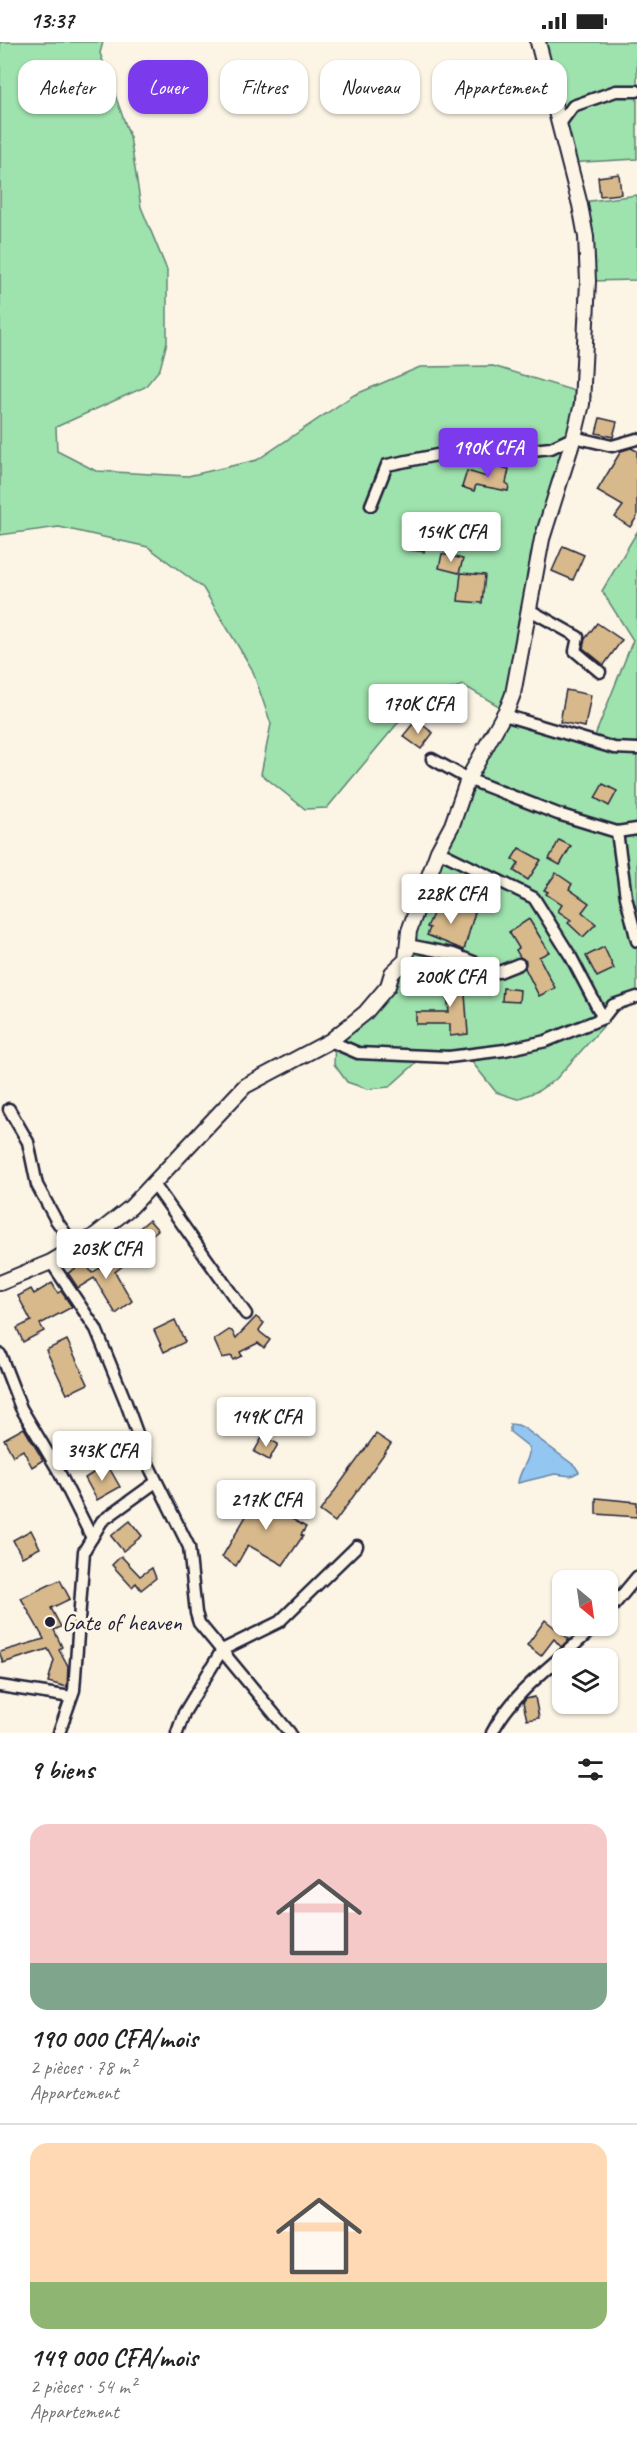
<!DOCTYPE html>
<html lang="fr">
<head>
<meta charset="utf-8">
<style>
  :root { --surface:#fff; --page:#f2f2f2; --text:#222; --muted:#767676; --line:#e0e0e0; --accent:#7c3aed }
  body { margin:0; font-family:Caveat,sans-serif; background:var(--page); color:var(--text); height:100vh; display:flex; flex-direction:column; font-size:22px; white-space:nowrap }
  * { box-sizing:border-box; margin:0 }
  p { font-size:20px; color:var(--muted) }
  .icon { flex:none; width:33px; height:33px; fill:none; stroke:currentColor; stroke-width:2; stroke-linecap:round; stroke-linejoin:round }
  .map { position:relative; height:1691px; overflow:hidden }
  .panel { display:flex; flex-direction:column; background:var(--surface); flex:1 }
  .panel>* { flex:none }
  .hud { position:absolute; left:18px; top:18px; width:602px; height:54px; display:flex; gap:12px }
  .needle { width:39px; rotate:151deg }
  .tools { position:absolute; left:552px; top:1528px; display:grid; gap:12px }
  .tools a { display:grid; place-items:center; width:66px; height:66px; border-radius:12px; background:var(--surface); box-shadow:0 2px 4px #0004; font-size:30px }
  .price { position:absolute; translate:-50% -51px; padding:0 14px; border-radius:6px; background:#fff; color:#222; font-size:20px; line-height:39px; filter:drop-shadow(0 2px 3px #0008) }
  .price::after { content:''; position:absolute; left:50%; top:36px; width:18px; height:14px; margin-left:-9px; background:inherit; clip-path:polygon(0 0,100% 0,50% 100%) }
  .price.selected { background:var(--accent); color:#fff }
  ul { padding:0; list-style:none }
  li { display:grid; align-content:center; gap:12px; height:318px; padding:0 30px }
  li+li { border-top:2px solid var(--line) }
  li span { display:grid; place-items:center; height:186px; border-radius:18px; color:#555 }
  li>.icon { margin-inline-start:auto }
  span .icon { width:108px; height:108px; fill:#fffc; stroke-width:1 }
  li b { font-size:26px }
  h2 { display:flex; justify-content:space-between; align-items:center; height:72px; padding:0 30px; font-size:26px }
  .chip { padding:0 21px; border-radius:18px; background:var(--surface); box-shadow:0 2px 4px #0004; font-size:21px; line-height:54px }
  .chip.selected { background:var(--accent); color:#fff }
  .status { display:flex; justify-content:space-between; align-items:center; height:42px; padding:0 30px; background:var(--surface); direction:ltr }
  .status svg { height:16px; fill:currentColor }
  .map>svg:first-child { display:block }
</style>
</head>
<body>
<div class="status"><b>13:37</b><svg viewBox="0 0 49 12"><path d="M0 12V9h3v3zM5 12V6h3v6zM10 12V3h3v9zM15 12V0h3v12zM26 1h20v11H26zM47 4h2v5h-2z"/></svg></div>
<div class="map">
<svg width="637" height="1691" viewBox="0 0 637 1691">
  <rect width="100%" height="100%" fill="#fcf5e5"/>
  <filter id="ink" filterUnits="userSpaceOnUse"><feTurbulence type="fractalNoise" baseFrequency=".0167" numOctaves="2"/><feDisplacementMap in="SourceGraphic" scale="12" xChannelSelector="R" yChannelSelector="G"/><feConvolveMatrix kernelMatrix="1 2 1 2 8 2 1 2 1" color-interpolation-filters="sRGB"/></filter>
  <g filter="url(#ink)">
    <!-- green -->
    <g fill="#9ee2ad" stroke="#608274" stroke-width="1.5">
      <path d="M0,0H103L100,11L130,95L141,165L167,228V300L160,327L145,345L56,385L57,409L96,429L188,434L257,418L354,353L420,325L493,324L591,354L547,488L510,670L594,696L633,598L602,549L637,490V954L616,970L556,1037L538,1049L517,1057L496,1050L468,1015L448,1008L425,1013L389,1045L367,1047L347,1040L334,1022L335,1000L389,934L407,896L446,782L509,670L463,643L417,658L327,766L305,767L261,732L271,682L252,627L203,546L148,505L59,485L0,493Z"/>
      <path d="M540,0H637V117L566,121Z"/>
      <path d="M637,153V238L588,239L575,161Z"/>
    </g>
    <!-- water -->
    <path fill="#93c6f0" stroke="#6684a8" stroke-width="1.5" d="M510,1382L518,1383L524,1386L575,1424L579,1430L571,1434L555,1432L518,1441C519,1428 531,1418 529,1405L510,1390Z"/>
    <!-- building -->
    <g fill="#d7b98b" stroke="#22223b" stroke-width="1.5">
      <path d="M619,132L621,152L600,154L598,135Z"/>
      <path d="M600,376L617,380L613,395L596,391Z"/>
      <path d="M631,406L637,409V475L630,485L615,475L623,464L597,449L621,409Z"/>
      <path d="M490,423L509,427L506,441L509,443L508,449L476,443L474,449L462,445L467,429L487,435Z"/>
      <path d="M409,482L428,485L424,510L405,507Z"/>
      <path d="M563,504L584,513L573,538L552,529Z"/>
      <path d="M442,512L463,517L459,531L439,526Z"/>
      <path d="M461,531L485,533L482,561L458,559Z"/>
      <path d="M597,581L622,598L604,623L583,606L585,597Z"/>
      <path d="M566,648L591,653L585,685L560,680Z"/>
      <path d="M416,678L433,691L421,707L403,694Z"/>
      <path d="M603,742L617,749L609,764L595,756Z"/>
      <path d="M559,798L571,804L560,823L549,817Z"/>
      <path d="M519,806L541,818L528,838L514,829L519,821L512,817Z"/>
      <path d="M556,831L572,842L569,847L589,861L582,870L596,882L583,895L568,881L571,878L558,869L562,863L546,852L548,850L544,848Z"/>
      <path d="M439,859L475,870L464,908L427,893L430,886L427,885Z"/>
      <path d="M529,877L549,910L539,915L555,946L539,954L525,926L526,919L520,915L516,908L519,906L509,890Z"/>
      <path d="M604,905L614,927L597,935L586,914Z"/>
      <path d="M452,920L462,923L459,952H465L468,992L450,994V982H416V970H449L447,953H450Z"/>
      <path d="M503,946L520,948L519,960L502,959Z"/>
      <path d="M149,1178L158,1188L144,1199L136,1189Z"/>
      <path d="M126,1208L133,1216L115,1230L132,1259L116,1272L94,1236L78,1246L68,1231L85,1220L92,1231Z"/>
      <path d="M52,1241L58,1251L61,1249L72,1265L40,1282L44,1289L23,1300L17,1286L31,1279L18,1254L31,1247L34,1252Z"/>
      <path d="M256,1275L264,1281L259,1288L260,1290L270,1298L264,1306L258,1301L240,1310L242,1314L233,1318L232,1314L222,1316L214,1298L229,1288L232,1289L236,1296Z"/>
      <path d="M175,1278L185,1300L164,1310L154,1288Z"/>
      <path d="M67,1298L88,1342L67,1352L46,1308Z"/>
      <path d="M24,1386L43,1418L32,1425L23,1408L13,1414L4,1397Z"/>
      <path d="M376,1392L391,1402L335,1480L320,1469Z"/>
      <path d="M263,1394L278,1402L269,1418L254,1410Z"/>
      <path d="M107,1422L120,1445L97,1458L85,1436Z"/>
      <path d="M265,1442L279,1451L271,1465L306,1485L301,1493L303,1494L283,1523L248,1503L236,1524L222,1515Z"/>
      <path d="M596,1456L637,1460V1475L596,1472Z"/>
      <path d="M130,1479L142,1494L123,1509L111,1494Z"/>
      <path d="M31,1488L40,1506L22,1515L13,1498Z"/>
      <path d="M121,1514L140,1534L152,1526L156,1536L141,1548L136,1541L132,1545L112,1523Z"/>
      <path d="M60,1538L70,1557L51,1566L61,1585L54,1588L62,1605L59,1607L68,1624L67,1645L48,1640L54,1618L48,1607L3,1621L0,1612V1610L44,1597L21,1556Z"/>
      <path d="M545,1578L569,1597L561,1605L554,1597L541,1614L527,1603Z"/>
      <path d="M535,1655L539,1676L527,1678L523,1661L526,1657Z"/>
    </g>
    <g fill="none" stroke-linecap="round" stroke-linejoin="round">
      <!-- minor casing -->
      <g stroke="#22223b" stroke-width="15">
        <g id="minor">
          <path d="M559,83L573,64L616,49H637"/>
          <path d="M371,463L387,423L442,412H493L551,406L574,395L612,404L637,397"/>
          <path d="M528,567L578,595L575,609L600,630"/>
          <path d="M504,673L614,706L637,707"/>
          <path d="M432,717L468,737L558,772L617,790L637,787"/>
          <path d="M617,790L626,855L637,899"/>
          <path d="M438,809L534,856L571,915L603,976"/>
          <path d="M408,903L453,912L499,930L519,922"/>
          <path d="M330,999L358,1011L449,1015L505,1008L546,999L603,976L613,963L637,955"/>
          <path d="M9,1067L28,1100L37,1143L56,1178L76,1206"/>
          <path d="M153,1141L246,1272"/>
          <path d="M51,1220L96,1287L125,1358L149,1424L189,1505L196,1571L199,1581L290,1691"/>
          <path d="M0,1312L21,1366L58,1428L92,1496"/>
          <path d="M608,1570L637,1535"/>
          <path d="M0,1644L71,1655"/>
          <path d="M59,1691L74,1648L84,1509L102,1479L156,1440"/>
          <path d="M177,1691L184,1671L222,1608L279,1580L357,1504"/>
          <path d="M492,1691C515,1646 560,1619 595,1584"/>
        </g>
      </g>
      <!-- tertiary casing -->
      <g stroke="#22223b" stroke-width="18">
        <path id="tertiary" d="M0,1241L51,1220L93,1195L131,1165L245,1044L330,999L365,971L388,944L392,931L406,918L409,889L438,809L452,783L468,737L508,665L513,652L542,497L574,395L582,362L588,239L586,195L580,163L538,0"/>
      </g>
      <!-- minor -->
      <use href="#minor" stroke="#fcf5e5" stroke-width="10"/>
      <!-- tertiary -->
      <use href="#tertiary" stroke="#fcf5e5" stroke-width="14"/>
    </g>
  </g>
  <!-- markers -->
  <circle fill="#22223b" stroke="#fcf5e5" stroke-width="2" cx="50" cy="1580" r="6"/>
  <g text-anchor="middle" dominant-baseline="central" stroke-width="6" stroke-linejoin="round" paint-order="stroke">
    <!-- poi labels -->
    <g font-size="24" fill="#22223b" stroke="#fcf5e5" text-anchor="start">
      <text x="62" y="1580">Gate of heaven</text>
    </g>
  </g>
</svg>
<div class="tools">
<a><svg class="needle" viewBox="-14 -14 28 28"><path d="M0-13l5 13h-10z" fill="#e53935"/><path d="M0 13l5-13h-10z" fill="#767676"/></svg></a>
<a><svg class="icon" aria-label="layers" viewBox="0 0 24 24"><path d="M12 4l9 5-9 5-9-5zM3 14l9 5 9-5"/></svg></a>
</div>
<b class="price selected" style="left:488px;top:437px">190K CFA</b>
<b class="price" style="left:451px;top:521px">154K CFA</b>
<b class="price" style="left:418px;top:693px">170K CFA</b>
<b class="price" style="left:451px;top:883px">228K CFA</b>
<b class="price" style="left:450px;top:966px">200K CFA</b>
<b class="price" style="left:106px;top:1238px">203K CFA</b>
<b class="price" style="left:266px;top:1406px">149K CFA</b>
<b class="price" style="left:102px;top:1440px">343K CFA</b>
<b class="price" style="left:266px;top:1489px">217K CFA</b>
<div class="hud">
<a class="chip">Acheter</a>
<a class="chip selected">Louer</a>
<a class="chip">Filtres</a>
<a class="chip">Nouveau</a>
<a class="chip">Appartement</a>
</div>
</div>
<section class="panel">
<h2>9 biens<svg class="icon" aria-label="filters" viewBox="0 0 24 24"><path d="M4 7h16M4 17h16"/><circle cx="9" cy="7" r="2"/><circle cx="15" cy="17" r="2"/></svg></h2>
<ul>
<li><span style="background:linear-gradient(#f6c9c9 75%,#7fa58c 0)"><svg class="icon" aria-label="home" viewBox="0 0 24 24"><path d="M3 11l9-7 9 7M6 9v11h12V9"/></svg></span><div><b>190 000 CFA/mois</b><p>2 pièces · 78 m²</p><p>Appartement</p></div></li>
<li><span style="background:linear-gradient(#ffd9b3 75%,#8fb573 0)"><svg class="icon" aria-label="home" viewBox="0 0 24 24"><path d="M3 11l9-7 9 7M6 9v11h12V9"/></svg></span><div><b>149 000 CFA/mois</b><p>2 pièces · 54 m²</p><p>Appartement</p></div></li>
</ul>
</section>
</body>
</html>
